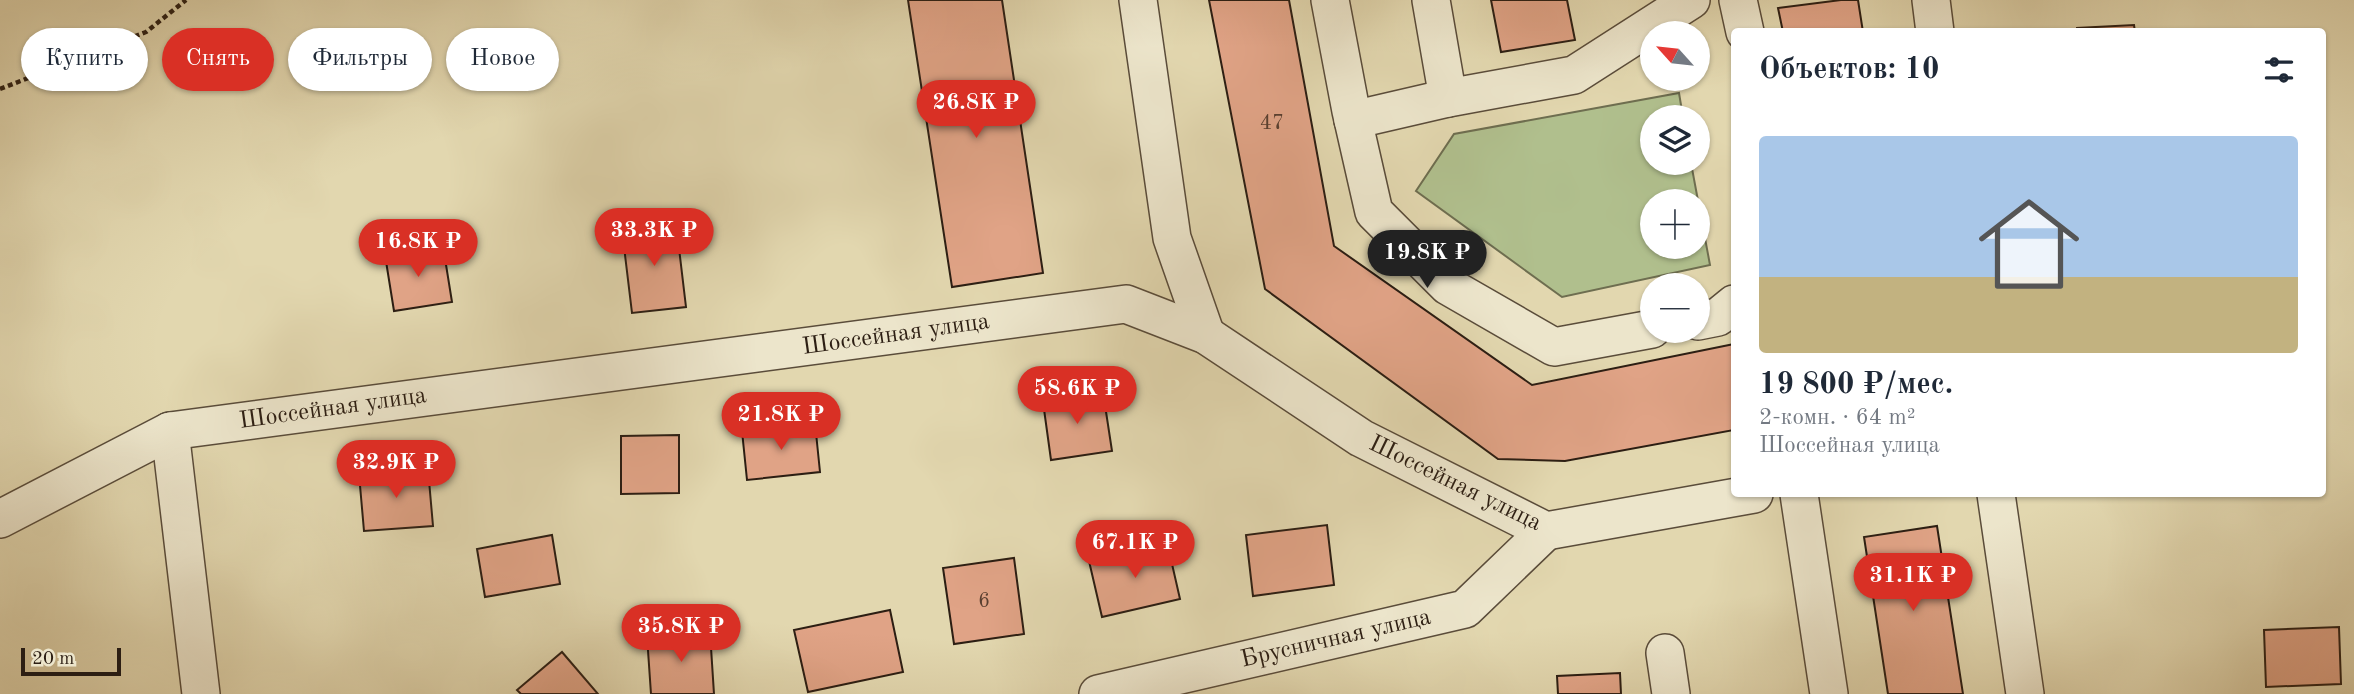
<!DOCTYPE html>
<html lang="ru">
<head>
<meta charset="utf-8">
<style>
  :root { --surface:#fff; --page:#f2f2f3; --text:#1f2937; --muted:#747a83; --line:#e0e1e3; --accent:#d93025 }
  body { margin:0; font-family:"Old Standard TT",serif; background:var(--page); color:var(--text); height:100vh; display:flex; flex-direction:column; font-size:26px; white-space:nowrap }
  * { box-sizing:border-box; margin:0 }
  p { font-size:23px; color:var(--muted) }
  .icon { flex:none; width:38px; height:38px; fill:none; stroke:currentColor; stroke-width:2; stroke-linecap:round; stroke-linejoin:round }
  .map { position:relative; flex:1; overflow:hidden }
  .sheet { position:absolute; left:1731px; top:28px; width:595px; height:469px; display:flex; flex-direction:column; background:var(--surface); border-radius:7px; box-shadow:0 2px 5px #0004 }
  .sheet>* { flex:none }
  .guide { position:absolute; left:21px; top:28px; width:665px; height:63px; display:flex; gap:14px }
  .needle { width:46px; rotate:297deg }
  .controls { position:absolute; left:1640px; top:21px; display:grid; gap:14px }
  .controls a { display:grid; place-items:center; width:70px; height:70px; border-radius:50%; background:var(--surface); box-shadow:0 2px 5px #0004; font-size:35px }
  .scale { position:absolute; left:21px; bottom:18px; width:100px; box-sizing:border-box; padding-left:7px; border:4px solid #2c1e13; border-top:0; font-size:19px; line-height:24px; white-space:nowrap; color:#2c1e13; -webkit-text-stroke:5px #ece5cb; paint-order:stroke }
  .price { position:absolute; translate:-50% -60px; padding:0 16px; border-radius:24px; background:var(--accent); color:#fff; font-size:23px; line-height:46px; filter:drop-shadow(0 2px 4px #0008) }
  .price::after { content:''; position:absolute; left:50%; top:42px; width:21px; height:16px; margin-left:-10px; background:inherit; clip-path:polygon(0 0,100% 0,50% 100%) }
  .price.selected { background:#222; color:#fff }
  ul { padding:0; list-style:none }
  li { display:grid; align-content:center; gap:14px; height:371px; padding:0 28px }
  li+li { border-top:2px solid var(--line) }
  li span { display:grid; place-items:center; height:217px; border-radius:7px; color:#555 }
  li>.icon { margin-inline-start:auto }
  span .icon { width:126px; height:126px; fill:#fffc; stroke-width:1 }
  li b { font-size:30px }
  h2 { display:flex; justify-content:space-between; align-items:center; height:84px; padding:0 28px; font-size:30px }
  .tag { padding:0 24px; border-radius:32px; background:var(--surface); box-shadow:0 2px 5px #0004; font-size:24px; line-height:63px }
  .tag.selected { background:var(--accent); color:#fff }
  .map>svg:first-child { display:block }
</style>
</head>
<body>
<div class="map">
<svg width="2354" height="694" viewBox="0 0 2354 694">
  <rect width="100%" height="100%" fill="#e2d7af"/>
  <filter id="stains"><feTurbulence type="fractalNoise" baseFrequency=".00286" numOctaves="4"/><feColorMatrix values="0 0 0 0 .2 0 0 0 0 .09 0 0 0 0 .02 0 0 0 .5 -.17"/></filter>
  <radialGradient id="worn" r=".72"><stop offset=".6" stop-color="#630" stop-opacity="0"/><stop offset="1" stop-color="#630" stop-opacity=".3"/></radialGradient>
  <!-- green -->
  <path fill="#b0bf8d" stroke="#6e6e50" stroke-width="2" fill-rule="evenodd" d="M1679,93L1683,117H1652V163H1691L1710,265L1562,297L1416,191L1454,134ZM1652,201H1698V247H1652Z"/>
  <!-- building -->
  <g fill="#e0a386" stroke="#2c1e13" stroke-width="2">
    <path d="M908,0H1002L1043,273L952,287Z"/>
    <path d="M1209,0H1289L1334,246L1532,385L1734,344V430L1565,461L1498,459L1265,289Z"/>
    <path d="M1491,0H1567L1575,40L1501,52Z"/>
    <path d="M1841,0H1858L1863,32H1783L1778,8Z"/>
    <path d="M2134,25L2135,32H2077V28Z"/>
    <path d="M676,223L686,307L632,313L622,230Z"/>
    <path d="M443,246L452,302L394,311L385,255Z"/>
    <path d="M1103,392L1112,451L1051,460L1043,402Z"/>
    <path d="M815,423L820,472L747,480L742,431Z"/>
    <path d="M679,435V493L621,494V436Z"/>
    <path d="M428,469L433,526L364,531L359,474Z"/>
    <path d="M1327,525L1334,585L1253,596L1246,535Z"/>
    <path d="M1937,526L1963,694H1888L1864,537Z"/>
    <path d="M552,535L560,584L485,597L477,549Z"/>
    <path d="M1167,542L1180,599L1102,617L1089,561Z"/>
    <path d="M1014,558L1024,634L954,644L943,568Z"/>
    <path d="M890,610L903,672L808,692L794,630Z"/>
    <path d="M2339,627L2341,684L2266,687L2264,630Z"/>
    <path d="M710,632L714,694H651L647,636Z"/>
    <path d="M562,652L598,694H521L517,690Z"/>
    <path d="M1620,673L1621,694H1558L1557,676Z"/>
  </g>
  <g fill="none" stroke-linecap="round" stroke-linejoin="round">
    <!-- minor casing -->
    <g stroke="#5a4c3a" stroke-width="40">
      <g id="minor">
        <path d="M1138,0L1172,238L1206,335"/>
        <path d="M1330,0L1351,111L1374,212L1448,286L1554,347L1652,329"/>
        <path d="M1431,0L1448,98L1574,75L1691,0"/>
        <path d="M1738,0L1745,32"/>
        <path d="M1931,0L1935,32"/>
        <path d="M1353,120L1448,98"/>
        <path d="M1698,321L1718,317L1734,304"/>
        <path d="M170,431L201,694"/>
        <path d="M1799,494L1829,694"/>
        <path d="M1996,494L2025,694"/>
        <path d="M0,519L170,431L1126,304L1206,335L1361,438L1546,531L1754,494"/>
        <path d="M1665,653L1671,694"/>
        <path d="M1098,694L1465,609L1546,531"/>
      </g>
    </g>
    <!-- path -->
    <path stroke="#2c1e13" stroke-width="4.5" stroke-dasharray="5 3.5" stroke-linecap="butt" d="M0,89L146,32L186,0"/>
    <!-- minor -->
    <use href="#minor" stroke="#ece5cb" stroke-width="37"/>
  </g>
  <g text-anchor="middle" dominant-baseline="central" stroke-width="7" stroke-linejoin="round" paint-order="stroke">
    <!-- number labels -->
    <g font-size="21" fill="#593f30">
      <text x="1272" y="123">47</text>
      <text x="984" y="601">6</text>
    </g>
    <!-- street labels -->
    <g font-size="24" fill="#2c1e13" stroke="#ece5cb">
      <text transform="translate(896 335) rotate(-8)">Шоссейная улица</text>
      <text transform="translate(333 409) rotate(-8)">Шоссейная улица</text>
      <text transform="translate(1455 484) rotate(26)">Шоссейная улица</text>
      <text transform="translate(1336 639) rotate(-13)">Брусничная улица</text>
    </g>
  </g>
  <rect width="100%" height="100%" filter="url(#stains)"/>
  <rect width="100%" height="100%" fill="url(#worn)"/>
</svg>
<div class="controls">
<a><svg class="needle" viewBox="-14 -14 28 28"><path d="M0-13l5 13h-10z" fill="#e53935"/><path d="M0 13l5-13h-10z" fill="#747a83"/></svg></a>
<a><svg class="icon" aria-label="layers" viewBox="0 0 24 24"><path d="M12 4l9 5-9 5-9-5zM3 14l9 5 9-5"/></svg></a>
<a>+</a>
<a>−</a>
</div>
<div class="scale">20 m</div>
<b class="price" style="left:976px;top:140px">26.8K ₽</b>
<b class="price" style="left:654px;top:268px">33.3K ₽</b>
<b class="price" style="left:418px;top:279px">16.8K ₽</b>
<b class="price selected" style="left:1427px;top:290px">19.8K ₽</b>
<b class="price" style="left:1077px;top:426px">58.6K ₽</b>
<b class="price" style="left:781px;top:452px">21.8K ₽</b>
<b class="price" style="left:396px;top:500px">32.9K ₽</b>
<b class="price" style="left:1135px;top:580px">67.1K ₽</b>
<b class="price" style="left:1913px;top:613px">31.1K ₽</b>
<b class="price" style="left:681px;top:664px">35.8K ₽</b>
<div class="guide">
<a class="tag">Купить</a>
<a class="tag selected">Снять</a>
<a class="tag">Фильтры</a>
<a class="tag">Новое</a>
</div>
<section class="sheet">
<h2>Объектов: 10<svg class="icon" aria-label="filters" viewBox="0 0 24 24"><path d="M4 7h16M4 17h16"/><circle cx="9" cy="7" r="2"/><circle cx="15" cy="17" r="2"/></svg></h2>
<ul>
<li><span style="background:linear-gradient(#a9c7e8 65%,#c2b280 0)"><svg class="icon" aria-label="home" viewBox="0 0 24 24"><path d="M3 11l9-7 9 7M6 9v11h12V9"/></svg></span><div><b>19 800 ₽/мес.</b><p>2-комн. · 64 m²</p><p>Шоссейная улица</p></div></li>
</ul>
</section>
</div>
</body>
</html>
